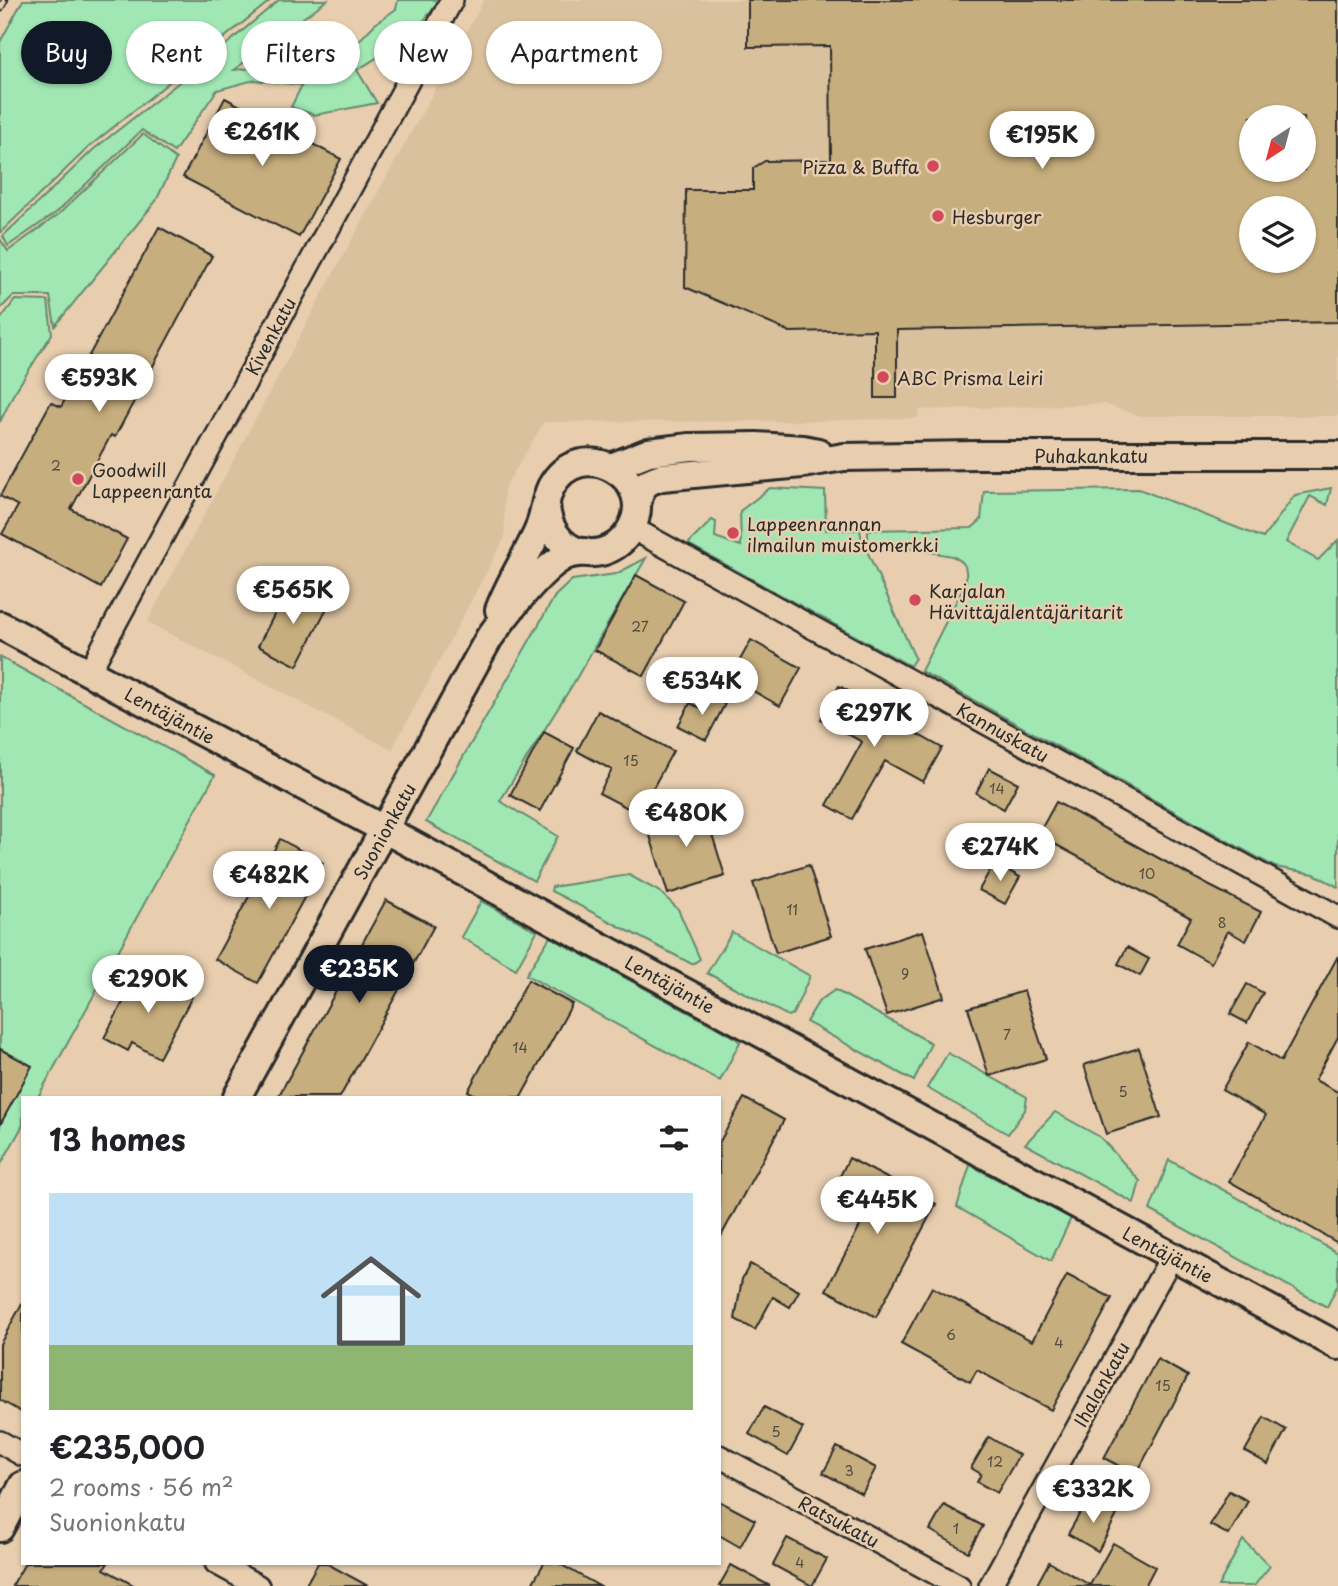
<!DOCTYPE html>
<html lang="en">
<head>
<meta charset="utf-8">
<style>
  :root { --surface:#fff; --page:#f2f2f2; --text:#202124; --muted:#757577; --accent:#111827 }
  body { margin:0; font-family:"Playpen Sans",sans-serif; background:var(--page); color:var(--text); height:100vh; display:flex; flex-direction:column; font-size:26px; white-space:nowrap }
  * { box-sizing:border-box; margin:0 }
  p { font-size:23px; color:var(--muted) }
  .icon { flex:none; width:38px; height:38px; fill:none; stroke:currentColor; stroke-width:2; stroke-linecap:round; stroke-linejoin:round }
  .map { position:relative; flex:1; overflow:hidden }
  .drawer { position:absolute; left:21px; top:1096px; width:700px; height:469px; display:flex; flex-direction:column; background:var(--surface); border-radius:0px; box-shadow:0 2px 5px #0004 }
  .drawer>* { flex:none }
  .banner { position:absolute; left:21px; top:21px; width:700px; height:63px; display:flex; gap:14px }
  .needle { width:46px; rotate:216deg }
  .fabs { position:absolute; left:1239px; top:105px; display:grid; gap:14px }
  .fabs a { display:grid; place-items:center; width:77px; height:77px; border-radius:50%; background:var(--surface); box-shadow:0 2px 5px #0004; font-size:35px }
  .price { position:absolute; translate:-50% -60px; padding:0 16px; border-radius:24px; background:#fff; color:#222; font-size:23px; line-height:46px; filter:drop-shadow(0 2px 4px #0008) }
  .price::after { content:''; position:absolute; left:50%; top:42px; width:21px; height:16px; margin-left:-10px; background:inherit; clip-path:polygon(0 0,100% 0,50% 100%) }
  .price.active { background:var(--accent); color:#fff }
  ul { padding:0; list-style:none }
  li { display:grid; align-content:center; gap:14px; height:371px; padding:0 28px }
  li span { display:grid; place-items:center; height:217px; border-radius:0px; color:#555 }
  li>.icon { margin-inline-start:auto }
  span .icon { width:126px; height:126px; fill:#fffc; stroke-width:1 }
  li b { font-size:30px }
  h2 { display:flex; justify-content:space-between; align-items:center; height:84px; padding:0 28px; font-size:30px }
  .chip { padding:0 24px; border-radius:32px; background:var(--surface); box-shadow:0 2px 5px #0004; font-size:24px; line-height:63px }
  .chip.active { background:var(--accent); color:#fff }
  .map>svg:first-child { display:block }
</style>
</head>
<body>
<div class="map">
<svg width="1338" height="1586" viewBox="0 0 1338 1586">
  <rect width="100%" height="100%" fill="#e8ceaf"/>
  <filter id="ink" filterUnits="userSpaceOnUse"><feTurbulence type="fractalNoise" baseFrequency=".0143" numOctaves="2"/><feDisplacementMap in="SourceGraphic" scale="14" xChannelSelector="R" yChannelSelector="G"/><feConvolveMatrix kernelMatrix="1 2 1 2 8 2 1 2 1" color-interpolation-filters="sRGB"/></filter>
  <g filter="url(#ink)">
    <!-- built -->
    <path fill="#dac19e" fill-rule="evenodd" d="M484,0H1338V416H1140L1104,404L920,410L918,418L815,421L544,422L504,489L505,537L392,750L147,622L322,294ZM1251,117H1304V170H1251ZM1251,208H1304V261H1251Z"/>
    <!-- green -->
    <g fill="#a0e7b3" stroke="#66896f" stroke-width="2">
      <path d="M23,0H271L90,146L0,233V42Z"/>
      <path d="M279,0H327L234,70L321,61L354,46L375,24L396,9L398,0H439C421,31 387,52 357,70L377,103L315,115L291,107L302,85L254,80L217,90L174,152L142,130L57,212L8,246L3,236L94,149L215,54Z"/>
      <path d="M143,134L176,159L156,201L55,326L50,296H13L0,309V239L8,251L59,214Z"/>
      <path d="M15,300L48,301L52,334L13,395L0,422V320Z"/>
      <path d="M770,488L825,491L826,530H860L862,540L915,658L910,666L688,544L712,520L716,522L715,537L741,546L740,511Z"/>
      <path d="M1331,488L1327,505L1310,496L1286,542L1318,560L1338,540V887L1314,874L1275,867L921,671L966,582C967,567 966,562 952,556L868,541V530L972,528L981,520L984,491L1139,489L1263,538L1295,495Z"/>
      <path d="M646,558L573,684L500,801L558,836L534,881L426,822L555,596L572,580L616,574Z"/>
      <path d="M0,657L215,775L38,1097H23V1125L0,1166Z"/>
      <path d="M629,875L660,892L678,909L700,959L692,964L551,891L552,887Z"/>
      <path d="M481,901L537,931L516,969L461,937Z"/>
      <path d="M732,932L810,976L793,1014L788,1016L707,973Z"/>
      <path d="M550,937L734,1037L740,1042L720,1081L526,975Z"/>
      <path d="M835,990L931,1043L914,1081L806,1022L819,1001Z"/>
      <path d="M948,1053L1027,1097L1025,1110L1008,1134L927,1088Z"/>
      <path d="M1055,1112L1100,1137L1140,1181L1134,1203L1025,1144Z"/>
      <path d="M1169,1160L1338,1253V1284L1327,1307L1150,1210Z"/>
      <path d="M970,1165L1071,1218L1051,1261L957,1207Z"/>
      <path d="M1243,1540L1270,1566L1254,1586H1218Z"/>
    </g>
    <!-- building -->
    <g fill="#c7ae7e" stroke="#2b2b2b" stroke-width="2" fill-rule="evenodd">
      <path d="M748,0H1338V322L897,330V398H875V330L790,332L685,287L686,190H753V168L765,161L831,160L830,46L748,47ZM1251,117H1304V170H1251ZM1251,208H1304V261H1251Z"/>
      <path d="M225,98L341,159L299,237L183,177Z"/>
      <path d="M159,227L212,256L115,437L111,435L71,509L127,539L101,588L2,534L18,506L0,496L51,402L61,407Z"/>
      <path d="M636,575L684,601L644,676L595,650Z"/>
      <path d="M289,586L328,606L297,666L258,646Z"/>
      <path d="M751,640L801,668L780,706L730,678Z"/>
      <path d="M839,686L882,709L879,713L942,748L923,782L885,761L852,819L827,805L862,742L821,719Z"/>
      <path d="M708,695L725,704L706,740L678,726L690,703L701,708Z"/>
      <path d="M598,711L673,751L639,814L599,793L612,770L577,751Z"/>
      <path d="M544,732L574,748L540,811L510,795Z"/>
      <path d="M989,768L1018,783L1004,809L976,793Z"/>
      <path d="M1056,802L1208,885L1261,912L1246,941L1228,931L1211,963L1177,944L1191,918L1038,835Z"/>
      <path d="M703,805L725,876L668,894L646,823Z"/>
      <path d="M280,839L323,863L258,983L215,959Z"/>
      <path d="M994,863L1020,877L1005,904L979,890Z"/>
      <path d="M809,865L831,936L776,953L753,883Z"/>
      <path d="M386,900L434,926L340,1097H278Z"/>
      <path d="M923,931L944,997L887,1015L865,949Z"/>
      <path d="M1127,947L1149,959L1140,976L1118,964Z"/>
      <path d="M1338,956V1037L1315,1080L1338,1092V1243L1229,1181L1266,1115L1222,1090L1249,1042L1281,1061Z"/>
      <path d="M148,973L192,997L159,1058L132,1043L128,1051L104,1038L138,974L145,978Z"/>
      <path d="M528,980L572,1004L521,1097H479L468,1091Z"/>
      <path d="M1247,984L1263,993L1247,1023L1230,1014Z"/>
      <path d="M1024,991L1046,1059L989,1076L968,1008Z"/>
      <path d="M1139,1048L1161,1117L1106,1134L1084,1065Z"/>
      <path d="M0,1049L32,1066L0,1125Z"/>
      <path d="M744,1098L784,1120L719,1240V1143Z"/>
      <path d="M849,1158L936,1204L876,1317L826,1290L869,1209L833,1190Z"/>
      <path d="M750,1264L799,1291L790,1307L773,1297L755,1330L735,1319L742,1279Z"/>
      <path d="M1067,1275L1112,1298L1051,1410L977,1370L970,1382L901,1344L932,1287L1032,1341Z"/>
      <path d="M23,1302V1413L0,1400V1344Z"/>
      <path d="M1157,1359L1188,1376L1136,1475L1104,1458Z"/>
      <path d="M764,1407L803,1428L788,1456L749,1434Z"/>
      <path d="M1264,1417L1286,1430L1268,1464L1245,1451Z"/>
      <path d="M989,1437L1019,1455L997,1493L977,1482L981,1474L971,1468Z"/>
      <path d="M837,1447L876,1468L862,1494L823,1473Z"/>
      <path d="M1229,1491L1248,1501L1229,1535L1210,1525Z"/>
      <path d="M1088,1499L1117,1515L1098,1551L1068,1534Z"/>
      <path d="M719,1501L755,1520L740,1547L719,1535Z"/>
      <path d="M944,1505L983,1526L968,1552L930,1530Z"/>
      <path d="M787,1538L827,1559L812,1586L773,1565Z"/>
      <path d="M1113,1543L1155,1567L1145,1586H1036L1049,1562L1090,1585Z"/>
      <path d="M25,1563H108L104,1569L135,1586H12Z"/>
      <path d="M318,1563H326L368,1586H305Z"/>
      <path d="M544,1563H558L599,1586H531Z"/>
      <path d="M731,1565L770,1586H719Z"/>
    </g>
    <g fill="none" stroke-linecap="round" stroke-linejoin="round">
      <!-- minor casing -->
      <g stroke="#2b2b2b" stroke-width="26">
        <g id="minor">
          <path d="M632,528L1338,917"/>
          <path d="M89,672L452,0"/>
          <path d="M0,1442L23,1455"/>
          <path d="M719,1456L959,1586"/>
          <path d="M216,1563L258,1586"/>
          <path d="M990,1586L1172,1256"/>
        </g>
      </g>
      <!-- tertiary casing -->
      <g stroke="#2b2b2b" stroke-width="32">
        <g id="tertiary">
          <path d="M611,467L649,452L690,447L757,446L803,449L818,452"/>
          <path d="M637,505C641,486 644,482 662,477L802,464L844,457L977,455H1338"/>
          <path d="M499,610C509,583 525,559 537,533C544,518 544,501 551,487C580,432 661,479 630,530C624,541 613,549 601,552C568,559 546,532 546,502"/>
          <path d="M0,625L406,841L1338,1346"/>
          <path d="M237,1097L489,638C505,616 543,565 568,555C574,553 579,553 585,552"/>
          <path d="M0,1528L23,1485"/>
        </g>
      </g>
      <!-- minor -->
      <use href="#minor" stroke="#e8ceaf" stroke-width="21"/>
      <!-- tertiary -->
      <use href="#tertiary" stroke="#e8ceaf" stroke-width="26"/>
      <!-- rail casing -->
      <g stroke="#2b2b2b" stroke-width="8">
        <path id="rail" d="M0,9L5,0"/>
      </g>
      <!-- rail -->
      <use href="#rail" stroke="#e8ceaf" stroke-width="5" stroke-dasharray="16" stroke-linecap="butt"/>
    </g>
  </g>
  <!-- markers -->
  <g fill="#d1495b" stroke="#e8ceaf" stroke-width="2.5">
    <circle cx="933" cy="166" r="7"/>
    <circle cx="938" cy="216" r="7"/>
    <circle cx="883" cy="377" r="7"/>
    <circle cx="78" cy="479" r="7"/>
    <circle cx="733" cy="533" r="7"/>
    <circle cx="915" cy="600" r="7"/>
  </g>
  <g text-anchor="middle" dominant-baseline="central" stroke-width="5" stroke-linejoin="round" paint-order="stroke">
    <!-- number labels -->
    <g font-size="14" fill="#524c40">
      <text x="56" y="465">2</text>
      <text x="640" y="626">27</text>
      <text x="631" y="760">15</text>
      <text x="997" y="788">14</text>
      <text x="1147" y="873">10</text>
      <text x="792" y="909">11</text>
      <text x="1222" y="922">8</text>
      <text x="905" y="973">9</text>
      <text x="1007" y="1034">7</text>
      <text x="520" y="1047">14</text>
      <text x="1123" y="1091">5</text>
      <text x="951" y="1334">6</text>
      <text x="1059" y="1342">4</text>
      <text x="1163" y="1385">15</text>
      <text x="776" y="1431">5</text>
      <text x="995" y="1461">12</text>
      <text x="849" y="1470">3</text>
      <text x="956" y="1528">1</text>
      <text x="800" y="1562">4</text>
    </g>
    <!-- poi labels -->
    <g font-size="18" fill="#2b2b2b" stroke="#e8ceaf" text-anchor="start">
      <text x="919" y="166" text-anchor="end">Pizza &amp; Buffa</text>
      <text x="952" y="216">Hesburger</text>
      <text x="897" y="377">ABC Prisma Leiri</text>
      <text x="92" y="469">Goodwill<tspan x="92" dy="21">Lappeenranta</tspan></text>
      <text x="747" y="523">Lappeenrannan<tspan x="747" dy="21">ilmailun muistomerkki</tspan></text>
      <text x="929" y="590">Karjalan<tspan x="929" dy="21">Hävittäjälentäjäritarit</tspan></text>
    </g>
    <!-- street labels -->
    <g font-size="18" fill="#2b2b2b" stroke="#e8ceaf">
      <text transform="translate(270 336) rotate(-62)">Kivenkatu</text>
      <text x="1091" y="455">Puhakankatu</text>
      <text transform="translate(170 715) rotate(28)">Lentäjäntie</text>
      <text transform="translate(1003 732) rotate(29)">Kannuskatu</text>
      <text transform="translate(384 831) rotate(-61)">Suonionkatu</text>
      <text transform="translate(670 984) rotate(29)">Lentäjäntie</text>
      <text transform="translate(1168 1254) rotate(28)">Lentäjäntie</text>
      <text transform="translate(1101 1384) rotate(-61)">Ihalankatu</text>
      <text transform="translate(839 1521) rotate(28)">Ratsukatu</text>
    </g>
  </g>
</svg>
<div class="fabs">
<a><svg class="needle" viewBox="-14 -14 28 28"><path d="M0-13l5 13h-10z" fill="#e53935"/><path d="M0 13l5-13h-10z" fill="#757577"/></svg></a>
<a><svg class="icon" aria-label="layers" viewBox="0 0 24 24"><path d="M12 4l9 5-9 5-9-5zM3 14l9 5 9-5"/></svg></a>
</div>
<b class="price" style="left:262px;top:168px">€261K</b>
<b class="price" style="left:1042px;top:171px">€195K</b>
<b class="price" style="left:99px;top:414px">€593K</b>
<b class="price" style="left:293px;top:626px">€565K</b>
<b class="price" style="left:702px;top:717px">€534K</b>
<b class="price" style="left:874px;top:749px">€297K</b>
<b class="price" style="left:686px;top:849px">€480K</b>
<b class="price" style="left:1000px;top:883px">€274K</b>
<b class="price" style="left:269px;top:911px">€482K</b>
<b class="price active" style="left:359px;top:1005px">€235K</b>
<b class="price" style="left:148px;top:1015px">€290K</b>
<b class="price" style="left:877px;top:1236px">€445K</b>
<b class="price" style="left:1093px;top:1525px">€332K</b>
<div class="banner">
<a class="chip active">Buy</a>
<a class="chip">Rent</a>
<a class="chip">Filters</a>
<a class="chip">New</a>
<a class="chip">Apartment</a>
</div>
<section class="drawer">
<h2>13 homes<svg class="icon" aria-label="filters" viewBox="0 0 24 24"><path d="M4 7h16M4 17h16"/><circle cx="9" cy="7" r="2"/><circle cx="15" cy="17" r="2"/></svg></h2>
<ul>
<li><span style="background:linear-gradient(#bfe0f5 70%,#8fb573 0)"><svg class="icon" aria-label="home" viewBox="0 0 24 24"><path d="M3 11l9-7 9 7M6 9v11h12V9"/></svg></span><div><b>€235,000</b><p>2 rooms · 56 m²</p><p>Suonionkatu</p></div></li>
</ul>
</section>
</div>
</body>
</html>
